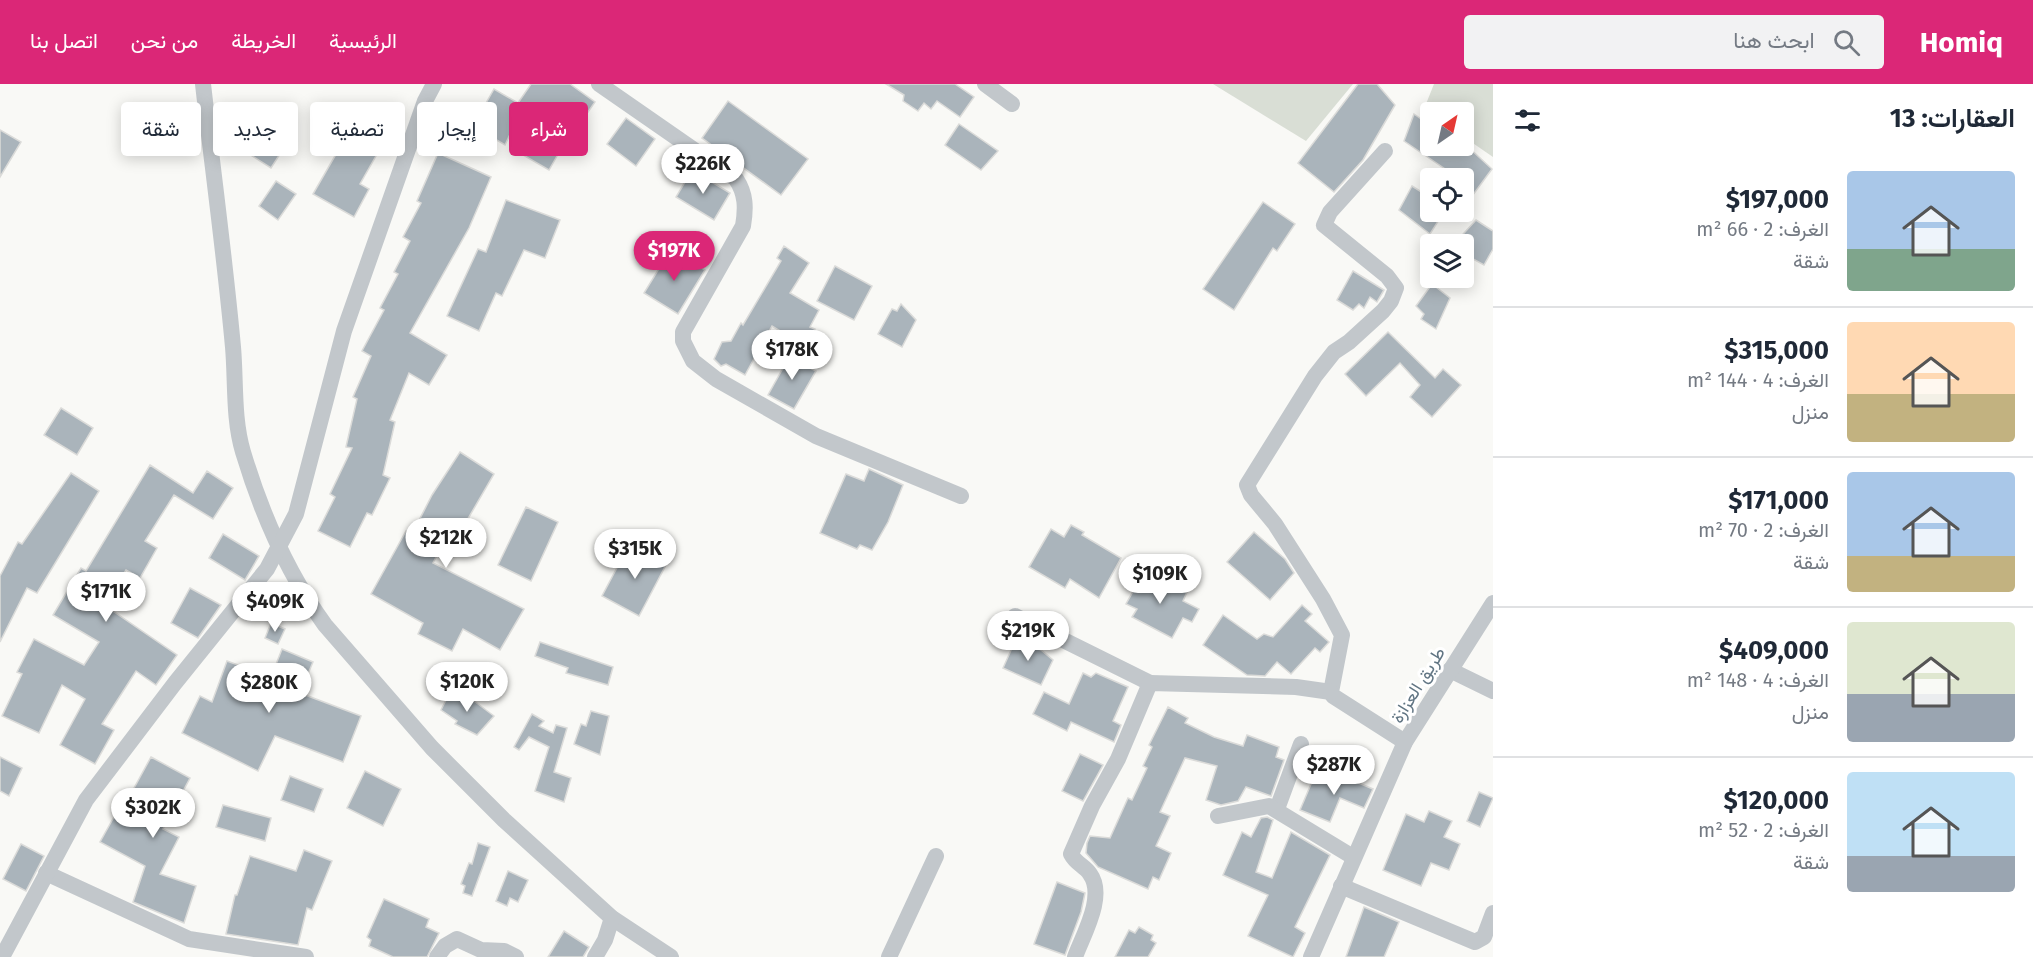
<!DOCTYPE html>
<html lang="ar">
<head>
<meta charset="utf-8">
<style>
  :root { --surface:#fff; --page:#f2f2f3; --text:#1f2937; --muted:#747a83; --line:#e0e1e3; --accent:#db2777 }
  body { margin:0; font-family:"Fira Sans",Vazirmatn,sans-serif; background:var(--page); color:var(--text); direction:rtl; height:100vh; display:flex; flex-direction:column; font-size:22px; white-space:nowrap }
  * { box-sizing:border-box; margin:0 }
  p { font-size:20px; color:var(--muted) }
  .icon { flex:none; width:33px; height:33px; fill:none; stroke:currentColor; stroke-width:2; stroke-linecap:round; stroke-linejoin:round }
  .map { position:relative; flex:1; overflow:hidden; direction:ltr }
  .drawer { display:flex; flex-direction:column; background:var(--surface); width:540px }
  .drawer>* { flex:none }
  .banner { position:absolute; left:18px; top:18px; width:570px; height:54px; direction:rtl; display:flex; gap:12px }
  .needle { width:39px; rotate:34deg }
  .controls { position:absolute; left:1420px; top:18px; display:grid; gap:12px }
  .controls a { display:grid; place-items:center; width:54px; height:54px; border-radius:6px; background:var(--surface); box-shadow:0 3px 15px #0003; font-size:30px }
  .price { position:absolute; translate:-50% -51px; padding:0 14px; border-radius:21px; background:#fff; color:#222; font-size:20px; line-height:39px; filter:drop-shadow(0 2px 3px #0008) }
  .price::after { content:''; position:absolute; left:50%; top:36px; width:18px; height:14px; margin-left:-9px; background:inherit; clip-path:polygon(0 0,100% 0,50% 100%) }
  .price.current { background:var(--accent); color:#fff }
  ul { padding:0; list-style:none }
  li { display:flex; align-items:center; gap:18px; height:150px; padding:0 18px }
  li+li { border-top:2px solid var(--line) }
  li span { display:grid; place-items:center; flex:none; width:168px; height:120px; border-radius:6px; color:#555 }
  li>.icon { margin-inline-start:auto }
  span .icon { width:72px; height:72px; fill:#fffc; stroke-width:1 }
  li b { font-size:26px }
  h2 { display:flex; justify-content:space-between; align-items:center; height:72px; padding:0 18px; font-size:26px }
  .chip { padding:0 21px; border-radius:6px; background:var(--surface); box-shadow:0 3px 15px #0003; font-size:21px; line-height:54px }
  .chip.current { background:var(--accent); color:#fff }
  header { display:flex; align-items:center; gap:36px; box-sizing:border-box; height:84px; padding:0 30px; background:var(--accent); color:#fff }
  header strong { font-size:28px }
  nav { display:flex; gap:33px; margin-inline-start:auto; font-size:21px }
  .search { width:420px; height:54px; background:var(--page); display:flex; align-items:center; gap:15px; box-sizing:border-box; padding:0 21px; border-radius:6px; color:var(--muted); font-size:22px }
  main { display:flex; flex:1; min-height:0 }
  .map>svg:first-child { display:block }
</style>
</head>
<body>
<header>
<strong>Homiq</strong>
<div class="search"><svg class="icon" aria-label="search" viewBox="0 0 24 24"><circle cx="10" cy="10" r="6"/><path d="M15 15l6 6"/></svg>ابحث هنا</div>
<nav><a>الرئيسية</a><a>الخريطة</a><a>من نحن</a><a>اتصل بنا</a></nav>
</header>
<main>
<section class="drawer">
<h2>العقارات: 13<svg class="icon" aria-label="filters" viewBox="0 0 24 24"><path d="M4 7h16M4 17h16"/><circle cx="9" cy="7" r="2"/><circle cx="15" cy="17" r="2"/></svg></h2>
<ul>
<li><span style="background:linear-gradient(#a9c7e8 65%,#7fa58c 0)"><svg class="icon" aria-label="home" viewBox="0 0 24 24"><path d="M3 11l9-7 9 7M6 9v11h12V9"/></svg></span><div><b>$197,000</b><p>الغرف: 2 · 66 m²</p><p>شقة</p></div></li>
<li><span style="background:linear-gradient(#ffd9b3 60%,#c2b280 0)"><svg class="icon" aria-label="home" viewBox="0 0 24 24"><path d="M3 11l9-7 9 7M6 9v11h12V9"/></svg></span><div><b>$315,000</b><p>الغرف: 4 · 144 m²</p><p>منزل</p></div></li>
<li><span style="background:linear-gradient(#a9c7e8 70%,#c2b280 0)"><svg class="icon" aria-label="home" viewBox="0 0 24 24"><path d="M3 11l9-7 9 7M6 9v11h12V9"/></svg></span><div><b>$171,000</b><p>الغرف: 2 · 70 m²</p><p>شقة</p></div></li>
<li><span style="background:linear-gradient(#dfe7d0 60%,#9aa5b1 0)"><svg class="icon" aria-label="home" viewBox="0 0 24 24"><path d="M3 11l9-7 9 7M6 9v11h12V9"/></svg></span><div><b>$409,000</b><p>الغرف: 4 · 148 m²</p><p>منزل</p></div></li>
<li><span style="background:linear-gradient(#bfe0f5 70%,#9aa5b1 0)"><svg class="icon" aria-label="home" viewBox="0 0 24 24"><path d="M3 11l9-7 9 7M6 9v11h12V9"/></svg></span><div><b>$120,000</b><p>الغرف: 2 · 52 m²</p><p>شقة</p></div></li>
</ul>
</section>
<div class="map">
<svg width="1493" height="873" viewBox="0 0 1493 873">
  <rect width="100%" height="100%" fill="#f9f9f6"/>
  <!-- green -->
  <g fill="#d9ded5">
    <path d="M1213,0H1353L1306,57Z"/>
    <path d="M1434,0H1493V73L1464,53V28L1431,30L1424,25Z"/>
  </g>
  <!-- building -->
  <g fill="#aab4bb" stroke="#dbdbd9" stroke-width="1.5">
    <path d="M531,0H570L595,18L579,41L576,39L549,86L523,71L529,53L512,46L505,61L473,42L494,5L518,19Z"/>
    <path d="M886,0H955L974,13L960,33L937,17L931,25L924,19L918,27L903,17L904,11Z"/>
    <path d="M1358,0H1377L1395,21L1363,76L1334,108L1298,79Z"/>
    <path d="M728,17L808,75L781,111L702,54Z"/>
    <path d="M357,25L392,44L360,100L369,105L354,133L313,110L339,65L336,63Z"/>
    <path d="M1414,30L1431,42V62H1467L1492,85L1464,123V94H1444L1448,87L1404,57Z"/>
    <path d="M626,34L655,55L636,82L607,60Z"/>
    <path d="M266,37L291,53L271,84L246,68Z"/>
    <path d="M959,40L998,67L981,86L945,61Z"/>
    <path d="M0,46L21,58L0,93Z"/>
    <path d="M438,69L491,93L469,144L410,249L447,271L429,301L409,289L390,336L395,338L383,391L390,394L372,431L367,429L350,463L318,447L335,413L330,410L352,364L346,363L357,315L353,313L371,272L362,267L384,226L380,224L398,190L394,188L410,157L403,153L421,119L417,117Z"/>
    <path d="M692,86L730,109L714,136L676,113Z"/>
    <path d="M276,97L296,110L278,136L259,122Z"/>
    <path d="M1412,102L1431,114V128H1444L1430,150L1399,126Z"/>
    <path d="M506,116L560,136L545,174L524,166L502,212L496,209L479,247L447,232L478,165L486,168Z"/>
    <path d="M1263,118L1295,140L1277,167L1273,164L1234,226L1203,205Z"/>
    <path d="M1476,136L1493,147V165L1484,181L1464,170V160H1454Z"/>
    <path d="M784,162L809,179L790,209L819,226L810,243L815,245L805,262L772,242L745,291L726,280L721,282L714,275L722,258L731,257L741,239L743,241L781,177L777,174Z"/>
    <path d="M671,165L705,186L678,230L644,209Z"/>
    <path d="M835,182L872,202L854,236L817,217Z"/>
    <path d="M1353,187L1384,206L1377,218L1370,213L1364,224L1359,220L1353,226L1337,216Z"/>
    <path d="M1432,200L1450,214L1436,245L1421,235L1424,230L1416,222Z"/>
    <path d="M901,220L916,236L902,263L878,250L892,225L897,227Z"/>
    <path d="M1388,248L1435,294L1443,285L1461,301L1432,333L1410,313L1420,301L1400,279L1366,312L1345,290Z"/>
    <path d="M792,268L805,274L802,280L816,287L794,325L768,311Z"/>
    <path d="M61,324L93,344L77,371L44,351Z"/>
    <path d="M460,368L494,390L455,457L447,453L433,479L524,525L500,566L463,545L452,567L418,550L423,539L371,510L406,447L412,450L432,411Z"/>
    <path d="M150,381L193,409L207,387L233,404L213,435L174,411L145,457L157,464L140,494L126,486L113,507L102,501L94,514L177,571L156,601L136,587L102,640L114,646L95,680L60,661L85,615L62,601L39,649L2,632L22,590L17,588L34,555L84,581L99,558L53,531L81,484L86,487Z"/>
    <path d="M869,385L903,401L888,438L872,466L860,461L857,465L820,449L846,390L864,397Z"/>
    <path d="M71,389L99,407L37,509L27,504L0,558V492L18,458L22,460Z"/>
    <path d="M526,423L558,438L531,497L498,481Z"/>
    <path d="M1071,441L1084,448L1082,451L1121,474L1099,514L1070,495L1065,504L1029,483L1051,445L1064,453Z"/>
    <path d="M1254,448L1285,475L1294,489L1270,516L1227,478Z"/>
    <path d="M223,450L259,472L245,496L209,474Z"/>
    <path d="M628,463L637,468L642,464L668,477L639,532L602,512Z"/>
    <path d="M1144,488L1187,508L1183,517L1199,525L1192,538L1183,534L1172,554L1132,533L1137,525L1126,520Z"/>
    <path d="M190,504L221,521L198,554L171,539Z"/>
    <path d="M1302,521L1312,530L1305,537L1329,558L1320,568L1315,564L1291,590L1277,578L1265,592L1247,591L1203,561L1223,531L1257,555L1264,550L1273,553Z"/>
    <path d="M271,539L285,545L278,560L265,554Z"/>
    <path d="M1016,555L1041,566L1053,576L1041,601L1003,584Z"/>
    <path d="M540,558L613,583L608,601L566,589L568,584L535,572Z"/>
    <path d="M282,565L313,578L300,609L361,632L343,678L275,652L258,687L182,649L200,612L212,618L227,577L271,593Z"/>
    <path d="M1083,589L1091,593L1096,589L1128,603L1113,637L1121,641L1114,658L1071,638L1067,647L1033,630L1044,608L1069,620Z"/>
    <path d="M458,605L494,632L477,651L455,640L457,637L441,626L448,612L452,613Z"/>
    <path d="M1168,623L1188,634L1185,639L1214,653L1243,662L1247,651L1279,663L1276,673L1284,676L1271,712L1246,703L1238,717L1221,721L1206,716L1217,682L1185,674L1160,728L1170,732L1156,762L1171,769L1159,796L1153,793L1148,805L1098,783L1086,769L1087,759L1090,752L1110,754L1128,714L1132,716L1147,684L1143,682L1152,663L1149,661Z"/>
    <path d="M591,627L609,632L600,671L574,660L581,640L586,642Z"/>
    <path d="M532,630L544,637L539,642L553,649L556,641L567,644L554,688L571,694L564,718L535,707L549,663L529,653L519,666L514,663Z"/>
    <path d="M1080,670L1103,681L1083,717L1062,707Z"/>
    <path d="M0,673L22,684L9,712L0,707Z"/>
    <path d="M151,673L190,694L163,745L179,753L160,790L196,802L184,839L133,818L145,782L100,758L119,724L122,726Z"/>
    <path d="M365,687L401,705L383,742L347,724Z"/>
    <path d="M1330,687L1373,705L1364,724L1340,714L1330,738L1300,726L1314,693L1326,698Z"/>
    <path d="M290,692L323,705L314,728L281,716Z"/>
    <path d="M1479,708L1493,714L1480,743L1467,737Z"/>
    <path d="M223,721L271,734L265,757L216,743Z"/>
    <path d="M1429,727L1452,737L1444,753L1460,760L1449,786L1431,779L1421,802L1383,786L1406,730L1424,738Z"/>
    <path d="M1267,733L1273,736L1256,788L1272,794L1291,748L1330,771L1295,843L1305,849L1293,873L1248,852L1268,811L1223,791L1242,748L1251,753L1261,734Z"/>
    <path d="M478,759L490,763L472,812L463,809L465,802L461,800L469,779L472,780Z"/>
    <path d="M21,760L44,772L26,807L3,795Z"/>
    <path d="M304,766L332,777L312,826L307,824L298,861L226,850L235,811H237L250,772L296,787Z"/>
    <path d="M508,787L528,796L518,818L510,814L507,822L496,817Z"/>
    <path d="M1057,798L1085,809L1081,828L1065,871L1034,860Z"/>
    <path d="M384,815L429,835L426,843L439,849L427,873H393L369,862L371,856L367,853Z"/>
    <path d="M1364,823L1399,838L1384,873H1346Z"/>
    <path d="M1139,843L1153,851L1151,856L1156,859L1148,873H1115L1129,846L1135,849Z"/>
    <path d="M564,847L589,863L583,873H548Z"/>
  </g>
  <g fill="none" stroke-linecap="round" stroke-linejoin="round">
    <!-- minor -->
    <g stroke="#c2c7cb" stroke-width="16">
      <path d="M203,0C213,88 225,175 233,263C236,297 233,335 243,368C261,428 288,490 325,541L432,664L504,736L612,834L671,873"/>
      <path d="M599,0L736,95C746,110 746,124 743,142L683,248V257L693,277L716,295L816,352L961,412"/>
      <path d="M985,0L1012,20"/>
      <path d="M1385,67L1330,128L1324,141L1387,192L1396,204L1391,217L1383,227L1349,258L1334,268L1315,292L1247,401L1251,411L1275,440L1323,515L1342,551L1331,608L1333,612L1405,658"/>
      <path d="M1015,532L1150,599"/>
      <path d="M1450,586L1493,607"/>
      <path d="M1277,725L1301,660"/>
      <path d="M1218,732L1269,722L1353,773"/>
      <path d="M46,789L189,855L306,873"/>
      <path d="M1341,802L1475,858L1484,853L1493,829"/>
      <path d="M2,873L86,716L175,599L267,485L296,430L344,247L425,17L434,0"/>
      <path d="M437,873L445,862L457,855L481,866L504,867L516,873"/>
      <path d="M595,873L605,856L612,834"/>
      <path d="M889,873L936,772"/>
      <path d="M1075,873C1083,851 1106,812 1090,790C1085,782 1076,780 1071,770L1092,722L1118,675L1150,599L1296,603L1331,608"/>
      <path d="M1311,873L1405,658L1493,519"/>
    </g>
  </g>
  <g text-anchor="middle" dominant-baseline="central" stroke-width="6" stroke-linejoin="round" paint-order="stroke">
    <!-- street labels -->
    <g font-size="18" fill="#627684" stroke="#fff">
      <text transform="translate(1418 601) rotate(-58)">طريق العزازة</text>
    </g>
  </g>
</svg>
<div class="controls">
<a><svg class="needle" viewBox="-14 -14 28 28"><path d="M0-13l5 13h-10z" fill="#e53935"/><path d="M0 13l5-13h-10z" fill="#747a83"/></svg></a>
<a><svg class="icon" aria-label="locate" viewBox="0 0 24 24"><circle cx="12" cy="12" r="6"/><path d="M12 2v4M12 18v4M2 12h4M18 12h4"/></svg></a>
<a><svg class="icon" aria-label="layers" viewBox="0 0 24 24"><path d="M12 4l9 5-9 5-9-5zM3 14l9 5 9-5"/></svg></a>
</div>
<b class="price" style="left:703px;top:111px">$226K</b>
<b class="price current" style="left:674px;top:198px">$197K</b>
<b class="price" style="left:792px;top:297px">$178K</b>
<b class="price" style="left:446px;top:485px">$212K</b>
<b class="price" style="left:635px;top:496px">$315K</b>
<b class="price" style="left:1160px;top:521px">$109K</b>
<b class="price" style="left:106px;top:539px">$171K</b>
<b class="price" style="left:275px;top:549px">$409K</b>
<b class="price" style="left:1028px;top:578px">$219K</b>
<b class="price" style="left:467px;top:629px">$120K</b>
<b class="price" style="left:269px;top:630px">$280K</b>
<b class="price" style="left:1334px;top:712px">$287K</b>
<b class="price" style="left:153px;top:755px">$302K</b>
<div class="banner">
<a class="chip current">شراء</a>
<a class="chip">إيجار</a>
<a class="chip">تصفية</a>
<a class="chip">جديد</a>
<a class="chip">شقة</a>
</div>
</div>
</main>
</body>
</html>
